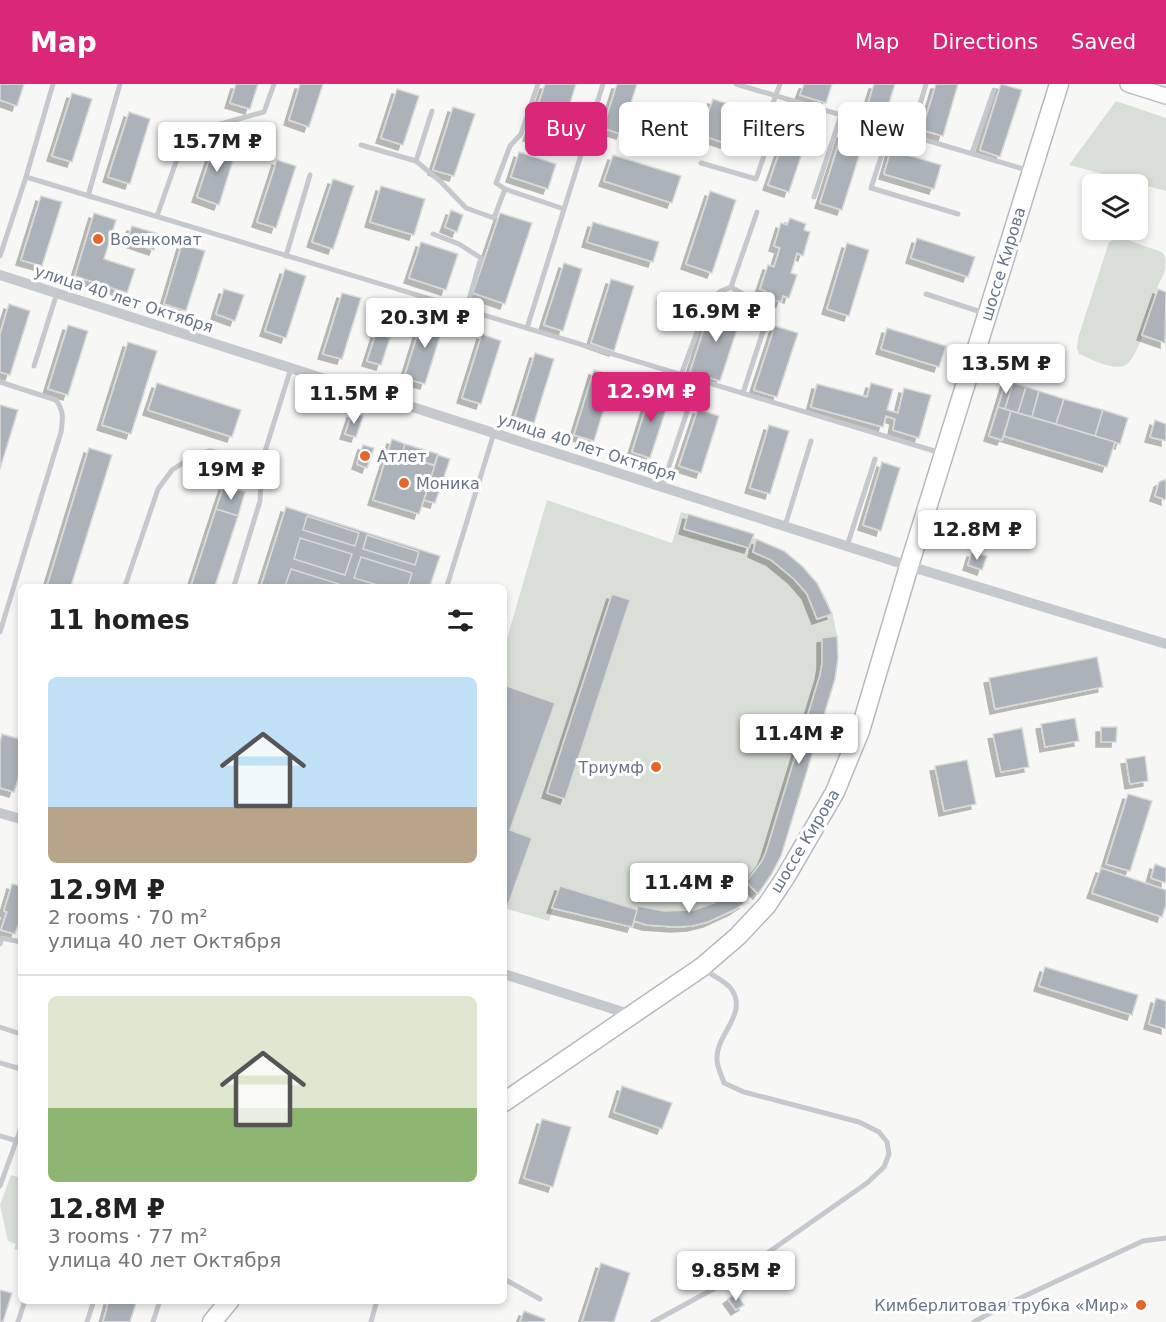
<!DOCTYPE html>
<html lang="en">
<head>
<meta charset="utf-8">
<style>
  :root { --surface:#fff; --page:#f6f6f6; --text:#222; --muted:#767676; --line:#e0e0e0; --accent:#db2777 }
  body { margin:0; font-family:"DejaVu Sans",sans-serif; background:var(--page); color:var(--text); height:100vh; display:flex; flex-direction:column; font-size:22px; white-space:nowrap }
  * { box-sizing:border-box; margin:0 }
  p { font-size:20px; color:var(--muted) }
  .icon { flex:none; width:33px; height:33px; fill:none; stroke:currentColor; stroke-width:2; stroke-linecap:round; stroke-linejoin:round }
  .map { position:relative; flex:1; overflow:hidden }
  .drawer { position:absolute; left:18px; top:500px; width:489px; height:720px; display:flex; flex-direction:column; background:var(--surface); border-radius:9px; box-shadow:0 3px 9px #0003 }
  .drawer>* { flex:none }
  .guide { position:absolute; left:525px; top:18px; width:550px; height:54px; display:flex; gap:12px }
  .fabs { position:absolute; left:1082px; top:90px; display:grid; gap:12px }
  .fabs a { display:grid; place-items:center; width:66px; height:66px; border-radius:9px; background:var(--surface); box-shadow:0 3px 9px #0003; font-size:30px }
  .price { position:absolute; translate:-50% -51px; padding:0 14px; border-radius:6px; background:#fff; color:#222; font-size:20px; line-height:39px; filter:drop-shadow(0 2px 3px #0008) }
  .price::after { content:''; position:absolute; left:50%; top:36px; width:18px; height:14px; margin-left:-9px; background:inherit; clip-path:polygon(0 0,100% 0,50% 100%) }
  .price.on { background:var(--accent); color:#fff }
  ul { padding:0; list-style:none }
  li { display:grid; align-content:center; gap:12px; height:318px; padding:0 30px }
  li+li { border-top:2px solid var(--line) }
  li span { display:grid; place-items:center; height:186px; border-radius:9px; color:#555 }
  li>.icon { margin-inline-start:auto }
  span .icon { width:108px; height:108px; fill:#fffc; stroke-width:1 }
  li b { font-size:26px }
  h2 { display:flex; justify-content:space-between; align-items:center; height:72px; padding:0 30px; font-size:26px }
  .chip { padding:0 21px; border-radius:9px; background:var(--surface); box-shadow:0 3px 9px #0003; font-size:21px; line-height:54px }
  .chip.on { background:var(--accent); color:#fff }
  header { display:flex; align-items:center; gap:36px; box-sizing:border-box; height:84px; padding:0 30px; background:var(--accent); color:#fff }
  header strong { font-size:28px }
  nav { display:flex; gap:33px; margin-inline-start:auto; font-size:21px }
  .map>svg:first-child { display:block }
</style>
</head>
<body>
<header>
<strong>Map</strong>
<nav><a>Map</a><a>Directions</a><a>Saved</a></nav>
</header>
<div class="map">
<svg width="1166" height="1238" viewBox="0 0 1166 1238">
  <defs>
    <filter id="shadow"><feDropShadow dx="-5" dy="5" stdDeviation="0" flood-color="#0004"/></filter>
  </defs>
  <rect width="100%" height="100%" fill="#f7f8f5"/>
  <!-- green -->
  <g fill="#d8dfd6">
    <path d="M1116,17L1166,34V107L1069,81Z"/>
    <path d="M1119,153L1162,168C1166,173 1166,178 1165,185C1164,191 1160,197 1158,202C1152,218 1139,277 1124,282C1111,286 1091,275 1079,270L1077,264L1078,254L1109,158Z"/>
    <path d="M547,416L672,459L681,428L754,450L753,454C812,477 843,518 837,583L781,772C768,802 756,812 728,827C695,844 670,847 635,837L632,843L553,824L549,837L507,825L504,832V565Z"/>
    <path d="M11,1091L21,1094V1167L14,1165L16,1160L8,1157L0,1121Z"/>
  </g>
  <!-- building -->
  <g fill="#abb2b9" stroke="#d9d9d7" stroke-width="1.5" filter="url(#shadow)">
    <path d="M0,0H24L17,22L0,16Z"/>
    <path d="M236,0H258L250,25L230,19Z"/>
    <path d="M300,0H323L309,43L289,36Z"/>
    <path d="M545,0H576L557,61L528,52Z"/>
    <path d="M617,0H637L621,50L603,44Z"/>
    <path d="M804,0H832L826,19L800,11Z"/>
    <path d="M874,0H895L884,35L865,29Z"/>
    <path d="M936,0H958L943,52L922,46Z"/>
    <path d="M1001,0L1022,6L1000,73L980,66Z"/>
    <path d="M397,5L419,12L403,61L381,54Z"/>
    <path d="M72,9L92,15L72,78L52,72Z"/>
    <path d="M713,15L737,23L725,59L701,51Z"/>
    <path d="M453,23L475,30L454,92L433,86Z"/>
    <path d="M129,28L150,35L130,100L108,93Z"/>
    <path d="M742,28L760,34L755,52L736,47Z"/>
    <path d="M792,32L812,39L789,108L768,101Z"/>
    <path d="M842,49L864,56L842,126L820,119Z"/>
    <path d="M216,56L237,63L219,121L197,113Z"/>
    <path d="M891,66L941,81L934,105L884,90Z"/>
    <path d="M519,68L556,80L548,105L511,93Z"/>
    <path d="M613,71L681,92L672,119L604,97Z"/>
    <path d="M277,76L296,82L276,144L257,138Z"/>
    <path d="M333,95L354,102L333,165L312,158Z"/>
    <path d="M381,102L425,115L414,151L370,138Z"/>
    <path d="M710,107L736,116L712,189L686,180Z"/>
    <path d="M41,112L62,118L42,182L21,176Z"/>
    <path d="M451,126L463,131L457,148L445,143Z"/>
    <path d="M94,129L116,136L104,175L135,185L127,209L75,192Z"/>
    <path d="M500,129L532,139L505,220L473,209Z"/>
    <path d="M790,134L806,140L804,146L810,148L803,172L797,169L791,189L797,191L789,214L783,212L781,218L764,213L766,207L760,205L768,181L774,183L780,164L774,162L781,139L787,141Z"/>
    <path d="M593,138L659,158L653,178L587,158Z"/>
    <path d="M132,142L159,150L154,166L127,157Z"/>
    <path d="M917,154L975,173L968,193L911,174Z"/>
    <path d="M421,158L458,170L446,206L409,194Z"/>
    <path d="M847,159L869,166L849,232L827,225Z"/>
    <path d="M182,160L205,167L186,227L164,220Z"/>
    <path d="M564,179L582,185L563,247L544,241Z"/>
    <path d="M285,185L306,192L286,254L265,247Z"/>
    <path d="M611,195L634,202L614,267L591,259Z"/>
    <path d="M224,205L244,211L235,237L216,230Z"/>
    <path d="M1158,205L1166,208L1165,259L1142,251Z"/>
    <path d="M342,209L361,214L342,275L323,270Z"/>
    <path d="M9,220L30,227L10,291L0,288V250Z"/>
    <path d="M712,220L742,230L720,297L690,288Z"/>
    <path d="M424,230L445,236L425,300L404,294Z"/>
    <path d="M68,241L88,247L68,311L48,305Z"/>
    <path d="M775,242L798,249L777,313L754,306Z"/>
    <path d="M887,244L946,262L939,283L881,265Z"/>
    <path d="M376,249L390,254L381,281L367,277Z"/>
    <path d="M482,250L501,257L481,320L462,314Z"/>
    <path d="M128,258L157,267L131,350L102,341Z"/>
    <path d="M535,269L554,275L534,339L515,333Z"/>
    <path d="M594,286L614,292L594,357L574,351Z"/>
    <path d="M1006,297L1013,299L1005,325L998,323Z"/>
    <path d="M157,299L241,326L232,353L148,326Z"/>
    <path d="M871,299L893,305L887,326L898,329L904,304L931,311L919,354L893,346L895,335L886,332L883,343L811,323L817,300L867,313Z"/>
    <path d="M1013,299L1026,303L1018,329L1005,325Z"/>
    <path d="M1026,303L1039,307L1032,333L1018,329Z"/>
    <path d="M652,304L671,310L650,374L632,368Z"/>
    <path d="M1039,307L1064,315L1056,340L1032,333Z"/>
    <path d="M1064,315L1103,326L1095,352L1056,340Z"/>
    <path d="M0,321L18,326L0,385Z"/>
    <path d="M998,323L1011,327L1002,356L989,352Z"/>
    <path d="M698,325L719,332L701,389L679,382Z"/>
    <path d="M1103,326L1128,334L1120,360L1095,352Z"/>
    <path d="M1011,327L1115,358L1107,383L1004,352Z"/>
    <path d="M352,329L363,332L356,353L345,350Z"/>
    <path d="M1155,336L1166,340V357L1150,353Z"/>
    <path d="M769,341L789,347L770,410L750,404Z"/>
    <path d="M392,355L405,360L402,371L435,382L419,430L373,416Z"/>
    <path d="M405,360L438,370L434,381L402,371Z"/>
    <path d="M363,361L374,364L367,384L357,380Z"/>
    <path d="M89,364L112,371L71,502H47Z"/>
    <path d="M438,371L450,375L435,419L424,416Z"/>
    <path d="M882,378L900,384L881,447L863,441Z"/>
    <path d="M1166,395V416L1155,412L1159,398Z"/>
    <path d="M224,401L245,408L238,432L216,425Z"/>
    <path d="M286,423L440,472L430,502H261Z"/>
    <path d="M216,425L238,432L215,502H191Z"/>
    <path d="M688,430L754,450L749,464L684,445Z"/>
    <path d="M307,432L359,449L355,462L303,446Z"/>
    <path d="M367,451L419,468L415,481L363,465Z"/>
    <path d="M300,454L352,470L345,491L294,475Z"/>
    <path d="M756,455L784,467L802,482L817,499L832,530L817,535L807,510L794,495L771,476L753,468Z"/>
    <path d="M972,468L987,472L982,486L968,481Z"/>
    <path d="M361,473L412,489L408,502H381L354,494Z"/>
    <path d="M291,485L342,501V502H285Z"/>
    <path d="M612,510L630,516L565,715L547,709Z"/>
    <path d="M837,552L838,574L835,595L781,772L771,791L758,810L746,798L762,777L766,768L820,591L822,580V554Z"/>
    <path d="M1097,573L1103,603L995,625L989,594Z"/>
    <path d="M504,601L555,619L510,746L532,754L504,832Z"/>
    <path d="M1075,634L1079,657L1045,663L1041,640Z"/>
    <path d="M1101,643H1117L1116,658H1101Z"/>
    <path d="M1022,644L1029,683L1001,688L993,650Z"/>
    <path d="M21,648V686L14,708L0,704V658L2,650L19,655Z"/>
    <path d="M1145,672L1148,697L1130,700L1126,675Z"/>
    <path d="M967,676L976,720L944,727L935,682Z"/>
    <path d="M1128,710L1152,717L1130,787L1106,780Z"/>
    <path d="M1155,780L1166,784V799L1151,794Z"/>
    <path d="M1101,784L1166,806V821L1162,833L1092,809Z"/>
    <path d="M12,800L21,802V833L15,850L1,846L7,828L4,827Z"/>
    <path d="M560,802L638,826L632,843L552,824Z"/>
    <path d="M733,806L744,819L734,826L708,838L692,842L675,843L647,841L634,837L638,822L664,827L694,826L714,819Z"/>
    <path d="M1045,883L1138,911L1132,931L1039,902Z"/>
    <path d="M1156,914L1166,917V945L1149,940Z"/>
    <path d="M622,1002L672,1019L662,1045L614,1028Z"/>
    <path d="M542,1035L571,1043L553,1103L524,1094Z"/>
    <path d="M601,1179L630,1189L614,1238H582Z"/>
    <path d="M0,1206L12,1209L3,1238H0Z"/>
    <path d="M736,1209L744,1221L736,1226L728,1215Z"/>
    <path d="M109,1216H137L130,1238H103Z"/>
    <path d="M524,1227L545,1235L544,1238H520Z"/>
  </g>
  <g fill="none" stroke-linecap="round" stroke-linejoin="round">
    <!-- secondary casing -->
    <g stroke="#b7bcc1" stroke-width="18">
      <path id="secondary" d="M1128,0L1166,12"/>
    </g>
    <!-- primary casing -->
    <g stroke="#b6babe" stroke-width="21">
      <g id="primary">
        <path d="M504,1018L702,883L738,852L767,821L785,794L835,708L860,647L909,482L1059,0"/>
        <path d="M212,1238L230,1216"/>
      </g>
    </g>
    <!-- lane -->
    <g stroke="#c5c8cc" stroke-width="5">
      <path d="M736,0L1030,87"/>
      <path d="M432,27L416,77L441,98L466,124L494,134L505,105L564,125"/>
      <path d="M890,45L871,104L958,130"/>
      <path d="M911,51L926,0"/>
      <path d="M361,61L416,77"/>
      <path d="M972,69L994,6"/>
      <path d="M701,79L756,95L780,25L772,22L780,0"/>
      <path d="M26,93L941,369"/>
      <path d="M505,105L496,99L510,62L521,50L538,0"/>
      <path d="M88,112L120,0"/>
      <path d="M814,113L841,31"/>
      <path d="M157,132L183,58L213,42L264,28L274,0"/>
      <path d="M433,150L459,160L481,174L466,226"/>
      <path d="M0,172L26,93L53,0"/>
      <path d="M286,172L310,91"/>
      <path d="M731,203C749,214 764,217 765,241L743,309"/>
      <path d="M926,210L984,229"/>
      <path d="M527,244L603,0"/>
      <path d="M34,282L57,209"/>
      <path d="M681,291L709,216L721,207L731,203L757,128"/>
      <path d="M0,298L56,316C64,327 63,335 61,348L0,548"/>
      <path d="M662,403L689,322"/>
      <path d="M785,442L811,357"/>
      <path d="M847,462L875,375"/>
      <path d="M125,502L158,405L172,386L197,370L210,367L262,377"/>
      <path d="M234,502L260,417L262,377L291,284"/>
      <path d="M447,502L494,349"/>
      <path d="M0,860L2,854L21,858"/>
      <path d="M0,943L21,950"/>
      <path d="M0,979L21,985"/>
      <path d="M0,1052L17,1057"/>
      <path d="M0,1102L21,1044"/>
      <path d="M504,1195L540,1215"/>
      <path d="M18,1238L25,1216"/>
      <path d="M87,1238L94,1216"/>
      <path d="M153,1238L160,1216"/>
      <path d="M371,1238L377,1216"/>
      <path d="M653,1238L726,1198L867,1099L884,1083L889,1070L887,1058L879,1048L859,1038L744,1008L724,999C722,992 717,983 717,976C715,951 748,931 732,906C727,898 713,892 705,886"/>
      <path d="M974,1238L1003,1222L1143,1157L1166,1154"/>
    </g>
    <!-- street -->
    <g stroke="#c5c8cc" stroke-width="10">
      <path d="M0,191L909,482L1166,560"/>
      <path d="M0,729L21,735"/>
      <path d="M504,890L632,931"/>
    </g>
    <!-- secondary -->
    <use href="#secondary" stroke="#fff" stroke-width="15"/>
    <!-- primary -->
    <use href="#primary" stroke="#fff" stroke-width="18"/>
  </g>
  <!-- markers -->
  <g fill="#e46628" stroke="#fff" stroke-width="2">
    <circle cx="98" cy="155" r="6"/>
    <circle cx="365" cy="372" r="6"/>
    <circle cx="404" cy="399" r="6"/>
    <circle cx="656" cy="683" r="6"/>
    <circle cx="1141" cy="1221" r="6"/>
  </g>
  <g text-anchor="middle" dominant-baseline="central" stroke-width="6" stroke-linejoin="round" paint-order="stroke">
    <!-- poi labels -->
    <g font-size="16" fill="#667586" stroke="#fff" text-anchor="start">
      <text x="110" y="155">Военкомат</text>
      <text x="377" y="372">Атлет</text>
      <text x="416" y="399">Моника</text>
      <text x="644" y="683" text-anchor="end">Триумф</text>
      <text x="1129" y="1221" text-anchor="end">Кимберлитовая трубка «Мир»</text>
    </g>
    <!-- street labels -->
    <g font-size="16" fill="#667586" stroke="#fff">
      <text transform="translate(1003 180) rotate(-73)">шоссе Кирова</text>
      <text transform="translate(124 215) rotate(18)">улица 40 лет Октября</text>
      <text transform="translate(587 363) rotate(18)">улица 40 лет Октября</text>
      <text transform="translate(805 757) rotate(-59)">шоссе Кирова</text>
    </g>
  </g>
</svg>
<div class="fabs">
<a><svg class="icon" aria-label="layers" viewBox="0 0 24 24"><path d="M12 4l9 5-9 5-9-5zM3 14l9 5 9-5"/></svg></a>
</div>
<b class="price" style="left:217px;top:89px">15.7M ₽</b>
<b class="price" style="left:716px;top:259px">16.9M ₽</b>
<b class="price" style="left:425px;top:265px">20.3M ₽</b>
<b class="price" style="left:1006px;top:311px">13.5M ₽</b>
<b class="price on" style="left:651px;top:339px">12.9M ₽</b>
<b class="price" style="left:354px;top:341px">11.5M ₽</b>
<b class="price" style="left:231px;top:417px">19M ₽</b>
<b class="price" style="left:977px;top:477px">12.8M ₽</b>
<b class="price" style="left:799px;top:681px">11.4M ₽</b>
<b class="price" style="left:689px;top:830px">11.4M ₽</b>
<b class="price" style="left:736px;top:1218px">9.85M ₽</b>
<div class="guide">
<a class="chip on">Buy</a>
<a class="chip">Rent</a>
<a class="chip">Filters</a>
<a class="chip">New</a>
</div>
<section class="drawer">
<h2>11 homes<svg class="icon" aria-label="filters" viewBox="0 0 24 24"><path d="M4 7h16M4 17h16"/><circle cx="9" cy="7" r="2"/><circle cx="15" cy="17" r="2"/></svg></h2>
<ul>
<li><span style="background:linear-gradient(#bfe0f5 70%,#b9a48a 0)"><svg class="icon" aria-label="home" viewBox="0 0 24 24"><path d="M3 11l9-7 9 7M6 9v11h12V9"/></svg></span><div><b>12.9M ₽</b><p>2 rooms · 70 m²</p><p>улица 40 лет Октября</p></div></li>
<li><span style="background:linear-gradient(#dfe7d0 60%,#8fb573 0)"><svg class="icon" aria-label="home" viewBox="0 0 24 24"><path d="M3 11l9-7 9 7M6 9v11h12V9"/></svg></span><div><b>12.8M ₽</b><p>3 rooms · 77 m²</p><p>улица 40 лет Октября</p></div></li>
</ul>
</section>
</div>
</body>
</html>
